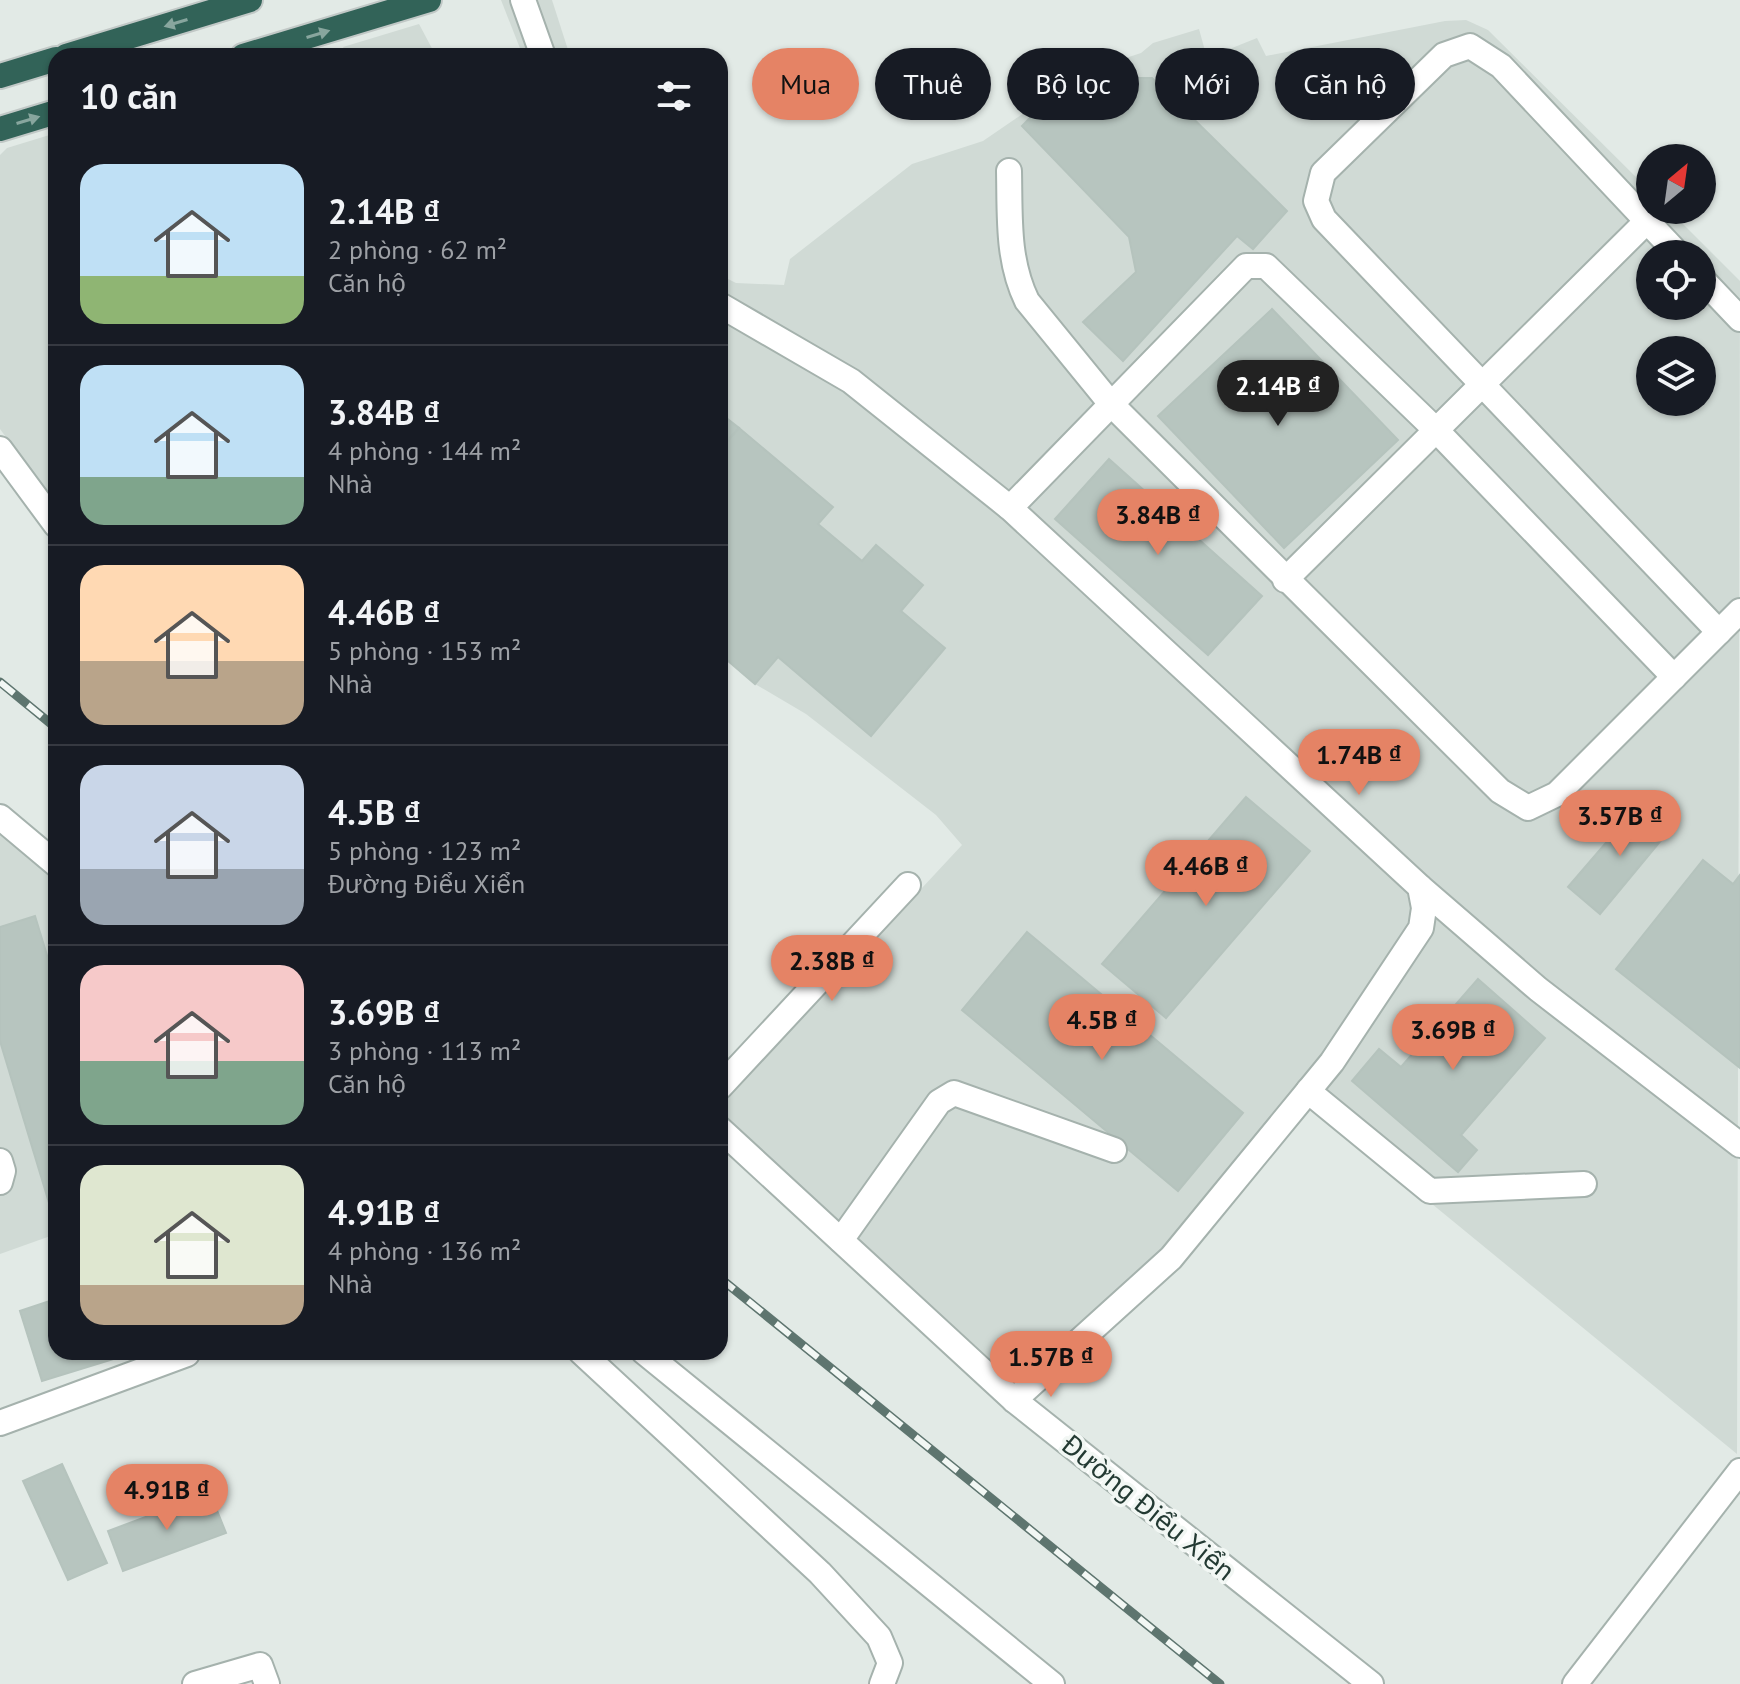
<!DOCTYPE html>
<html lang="vi">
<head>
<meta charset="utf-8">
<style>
  :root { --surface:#171b24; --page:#20242c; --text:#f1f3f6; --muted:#9ea1a6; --line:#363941; --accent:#e58365 }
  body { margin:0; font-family:"PT Sans",sans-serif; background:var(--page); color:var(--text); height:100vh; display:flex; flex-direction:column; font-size:30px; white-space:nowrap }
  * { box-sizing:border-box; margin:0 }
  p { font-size:26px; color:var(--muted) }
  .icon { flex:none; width:44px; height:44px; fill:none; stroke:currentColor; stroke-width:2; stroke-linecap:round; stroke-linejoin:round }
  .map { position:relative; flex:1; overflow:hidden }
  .sheet { position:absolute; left:48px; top:48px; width:680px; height:1312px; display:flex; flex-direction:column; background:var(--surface); border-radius:24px; box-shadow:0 2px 6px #0004 }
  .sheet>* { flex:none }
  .banner { position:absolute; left:752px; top:48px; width:760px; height:72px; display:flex; gap:16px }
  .needle { width:52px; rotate:29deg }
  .fabs { position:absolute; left:1636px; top:144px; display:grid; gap:16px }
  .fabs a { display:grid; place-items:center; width:80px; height:80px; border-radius:50%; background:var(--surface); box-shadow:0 2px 6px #0004; font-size:40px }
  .price { position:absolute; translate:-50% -68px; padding:0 18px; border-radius:28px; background:var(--accent); color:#111; font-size:26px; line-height:52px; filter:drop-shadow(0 2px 4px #0008) }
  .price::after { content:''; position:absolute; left:50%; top:48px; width:24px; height:18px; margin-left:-12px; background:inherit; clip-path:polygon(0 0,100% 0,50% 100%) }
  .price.active { background:#222; color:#fff }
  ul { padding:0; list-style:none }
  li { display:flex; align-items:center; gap:24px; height:200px; padding:0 32px }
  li+li { border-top:2px solid var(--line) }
  li span { display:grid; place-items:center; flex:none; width:224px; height:160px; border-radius:24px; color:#555 }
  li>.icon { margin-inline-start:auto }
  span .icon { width:96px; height:96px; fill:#fffc; stroke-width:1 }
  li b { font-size:34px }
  h2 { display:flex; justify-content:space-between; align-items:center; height:96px; padding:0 32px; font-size:34px }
  .chip { padding:0 28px; border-radius:36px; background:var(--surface); box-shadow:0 2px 6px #0004; font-size:28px; line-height:72px }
  .chip.active { background:var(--accent); color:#111 }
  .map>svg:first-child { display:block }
</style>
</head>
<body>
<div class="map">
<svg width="1740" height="1684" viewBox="0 0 1740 1684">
  <rect width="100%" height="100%" fill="#e2eae6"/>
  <!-- built -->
  <g fill="#d0dad5" fill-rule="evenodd">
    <path d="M501,0H552L570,56H523Z"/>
    <path d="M1466,20L1488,30L1650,191V210H1669L1740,281L1737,1454L1293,1090L1163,1248L1014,1384L720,1112V1105L962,845L936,815L806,714L755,684L720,654V275L736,283L784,285L790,259L912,164L983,141L1024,113L1032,89L1141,53L1153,43L1199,29L1207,58L1257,38L1266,56L1445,21ZM1650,254H1702V306H1650ZM1650,350H1702V402H1650Z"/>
    <path d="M419,24L436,56H348L343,47Z"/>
    <path d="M56,133V505L0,429V155L7,148Z"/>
    <path d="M0,827L56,875V1234L0,1254Z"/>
  </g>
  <!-- building -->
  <g fill="#b7c5bf" stroke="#b5c3bd" stroke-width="2">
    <path d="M1103,78H1152L1287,211L1253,249L1237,236L1123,361L1083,322L1136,272L1129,237L1022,126L1047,100Z"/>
    <path d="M1272,309L1398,440L1284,548L1158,416Z"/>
    <path d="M720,413L739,428L720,450Z"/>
    <path d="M739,428L833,507L818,524L862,561L876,545L923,585L901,611L945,648L871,736L778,657L755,684L720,654V450Z"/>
    <path d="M1109,459L1262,596L1208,655L1055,519Z"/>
    <path d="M1246,797L1310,851L1166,1018L1102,964Z"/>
    <path d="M1642,801L1672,827L1600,914L1568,887Z"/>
    <path d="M1703,860L1733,884L1740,875V1068L1616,969Z"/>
    <path d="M35,916L56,985V1204L50,1206L0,1041V927Z"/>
    <path d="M1027,932L1243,1113L1178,1191L962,1010Z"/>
    <path d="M1478,979L1545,1038L1461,1135L1477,1150L1458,1172L1352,1081L1379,1049L1401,1067Z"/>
    <path d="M56,1299V1352H122L123,1356L42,1381L20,1311Z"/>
    <path d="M62,1464L107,1563L68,1580L23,1481Z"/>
    <path d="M210,1493L226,1533L123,1571L108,1531Z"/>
  </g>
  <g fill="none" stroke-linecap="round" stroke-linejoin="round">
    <!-- minor casing -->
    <g stroke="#a5b2ad" stroke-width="28">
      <g id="minor">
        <path d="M523,0L543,56"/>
        <path d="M1009,171C1010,216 1007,260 1027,301L1111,404L1500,791L1528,808L1557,794L1740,611"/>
        <path d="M1678,254L1501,66L1470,46L1444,55L1323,173L1316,201L1324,219L1719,632"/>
        <path d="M1702,279L1740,319"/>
        <path d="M720,305L851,381L1010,508L1420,887L1424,908L1421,928L1332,1062L1171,1258L1014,1400"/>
        <path d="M0,449L56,525"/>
        <path d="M1010,508L1246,266H1266L1436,430L1674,677"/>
        <path d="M1285,580L1647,221"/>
        <path d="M0,817L56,864"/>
        <path d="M1420,887L1538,989L1740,1145"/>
        <path d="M720,1087L908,885"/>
        <path d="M1308,1091L1430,1191L1584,1184"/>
        <path d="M720,1129L1014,1400L1371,1684"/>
        <path d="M0,1161L3,1171L0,1182"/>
        <path d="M841,1240L939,1102L954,1093L1114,1150"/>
        <path d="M581,1352L820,1573L879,1637L890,1663L882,1684"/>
        <path d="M644,1352L1052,1684"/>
        <path d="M0,1423L187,1354"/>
        <path d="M195,1684L260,1665L267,1684"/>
        <path d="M1575,1684L1740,1471"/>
      </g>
    </g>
    <!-- highway casing -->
    <g stroke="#c1c8c6" stroke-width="28">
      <g id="highway">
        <path d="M66,56L250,0"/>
        <path d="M243,56L429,0"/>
        <path d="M0,76L56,59"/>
        <path d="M0,129L56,112"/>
      </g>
    </g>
    <!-- minor -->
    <use href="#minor" stroke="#fff" stroke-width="24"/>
    <!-- highway -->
    <use href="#highway" stroke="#326358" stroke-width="24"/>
    <!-- rail casing -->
    <g stroke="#5e756f" stroke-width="9">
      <g id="rail">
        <path d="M0,682L56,728"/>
        <path d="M720,1278L1220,1684"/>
      </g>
    </g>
    <!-- rail -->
    <use href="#rail" stroke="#f2f7f4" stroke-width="6" stroke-dasharray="18" stroke-linecap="butt"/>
  </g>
  <!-- one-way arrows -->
  <defs><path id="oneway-solid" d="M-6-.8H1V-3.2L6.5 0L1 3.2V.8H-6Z" transform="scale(2)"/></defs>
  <g fill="#88a69e">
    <use href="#oneway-solid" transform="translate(176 23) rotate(163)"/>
    <use href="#oneway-solid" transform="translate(318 34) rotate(-17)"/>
    <use href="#oneway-solid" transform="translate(28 120) rotate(-17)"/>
  </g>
  <g text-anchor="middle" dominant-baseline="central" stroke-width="7" stroke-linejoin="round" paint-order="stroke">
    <!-- street labels -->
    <g font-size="28" fill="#233a33" stroke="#f2f7f4">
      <text transform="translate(1149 1507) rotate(39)">Đường Điểu Xiển</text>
    </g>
  </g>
</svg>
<div class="fabs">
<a><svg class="needle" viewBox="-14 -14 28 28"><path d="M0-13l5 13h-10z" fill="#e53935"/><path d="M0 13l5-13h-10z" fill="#9ea1a6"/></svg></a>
<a><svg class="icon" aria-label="locate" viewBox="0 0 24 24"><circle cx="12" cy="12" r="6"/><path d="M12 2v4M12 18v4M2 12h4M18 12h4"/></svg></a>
<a><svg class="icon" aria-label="layers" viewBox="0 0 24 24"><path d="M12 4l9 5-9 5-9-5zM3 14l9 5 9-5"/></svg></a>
</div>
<b class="price active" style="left:1278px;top:428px">2.14B ₫</b>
<b class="price" style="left:1158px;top:557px">3.84B ₫</b>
<b class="price" style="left:1359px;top:797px">1.74B ₫</b>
<b class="price" style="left:1620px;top:858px">3.57B ₫</b>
<b class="price" style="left:1206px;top:908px">4.46B ₫</b>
<b class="price" style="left:832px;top:1003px">2.38B ₫</b>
<b class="price" style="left:1102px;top:1062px">4.5B ₫</b>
<b class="price" style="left:1453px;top:1072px">3.69B ₫</b>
<b class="price" style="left:1051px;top:1399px">1.57B ₫</b>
<b class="price" style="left:167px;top:1532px">4.91B ₫</b>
<div class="banner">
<a class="chip active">Mua</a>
<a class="chip">Thuê</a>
<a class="chip">Bộ lọc</a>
<a class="chip">Mới</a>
<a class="chip">Căn hộ</a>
</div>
<section class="sheet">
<h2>10 căn<svg class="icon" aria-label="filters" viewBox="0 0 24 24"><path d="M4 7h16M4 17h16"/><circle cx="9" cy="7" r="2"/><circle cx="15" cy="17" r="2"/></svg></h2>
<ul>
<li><span style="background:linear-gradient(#bfe0f5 70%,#8fb573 0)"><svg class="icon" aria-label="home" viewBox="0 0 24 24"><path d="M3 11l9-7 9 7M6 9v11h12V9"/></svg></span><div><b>2.14B ₫</b><p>2 phòng · 62 m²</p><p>Căn hộ</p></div></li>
<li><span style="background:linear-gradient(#bfe0f5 70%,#7fa58c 0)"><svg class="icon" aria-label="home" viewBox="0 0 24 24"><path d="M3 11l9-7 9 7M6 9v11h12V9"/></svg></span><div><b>3.84B ₫</b><p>4 phòng · 144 m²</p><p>Nhà</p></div></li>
<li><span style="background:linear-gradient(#ffd9b3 60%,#b9a48a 0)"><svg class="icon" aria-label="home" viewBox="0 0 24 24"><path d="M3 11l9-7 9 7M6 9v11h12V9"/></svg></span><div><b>4.46B ₫</b><p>5 phòng · 153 m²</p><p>Nhà</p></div></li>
<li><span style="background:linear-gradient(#c9d6e8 65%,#9aa5b1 0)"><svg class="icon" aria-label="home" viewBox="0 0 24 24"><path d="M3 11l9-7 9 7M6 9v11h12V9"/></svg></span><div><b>4.5B ₫</b><p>5 phòng · 123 m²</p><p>Đường Điểu Xiển</p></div></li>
<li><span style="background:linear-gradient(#f6c9c9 60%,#7fa58c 0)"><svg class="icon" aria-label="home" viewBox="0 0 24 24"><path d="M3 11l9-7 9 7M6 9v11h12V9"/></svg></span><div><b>3.69B ₫</b><p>3 phòng · 113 m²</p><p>Căn hộ</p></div></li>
<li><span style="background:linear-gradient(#dfe7d0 75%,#b9a48a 0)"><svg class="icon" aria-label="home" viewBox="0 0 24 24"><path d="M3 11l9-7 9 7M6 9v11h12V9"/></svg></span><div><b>4.91B ₫</b><p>4 phòng · 136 m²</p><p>Nhà</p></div></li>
</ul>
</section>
</div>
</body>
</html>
